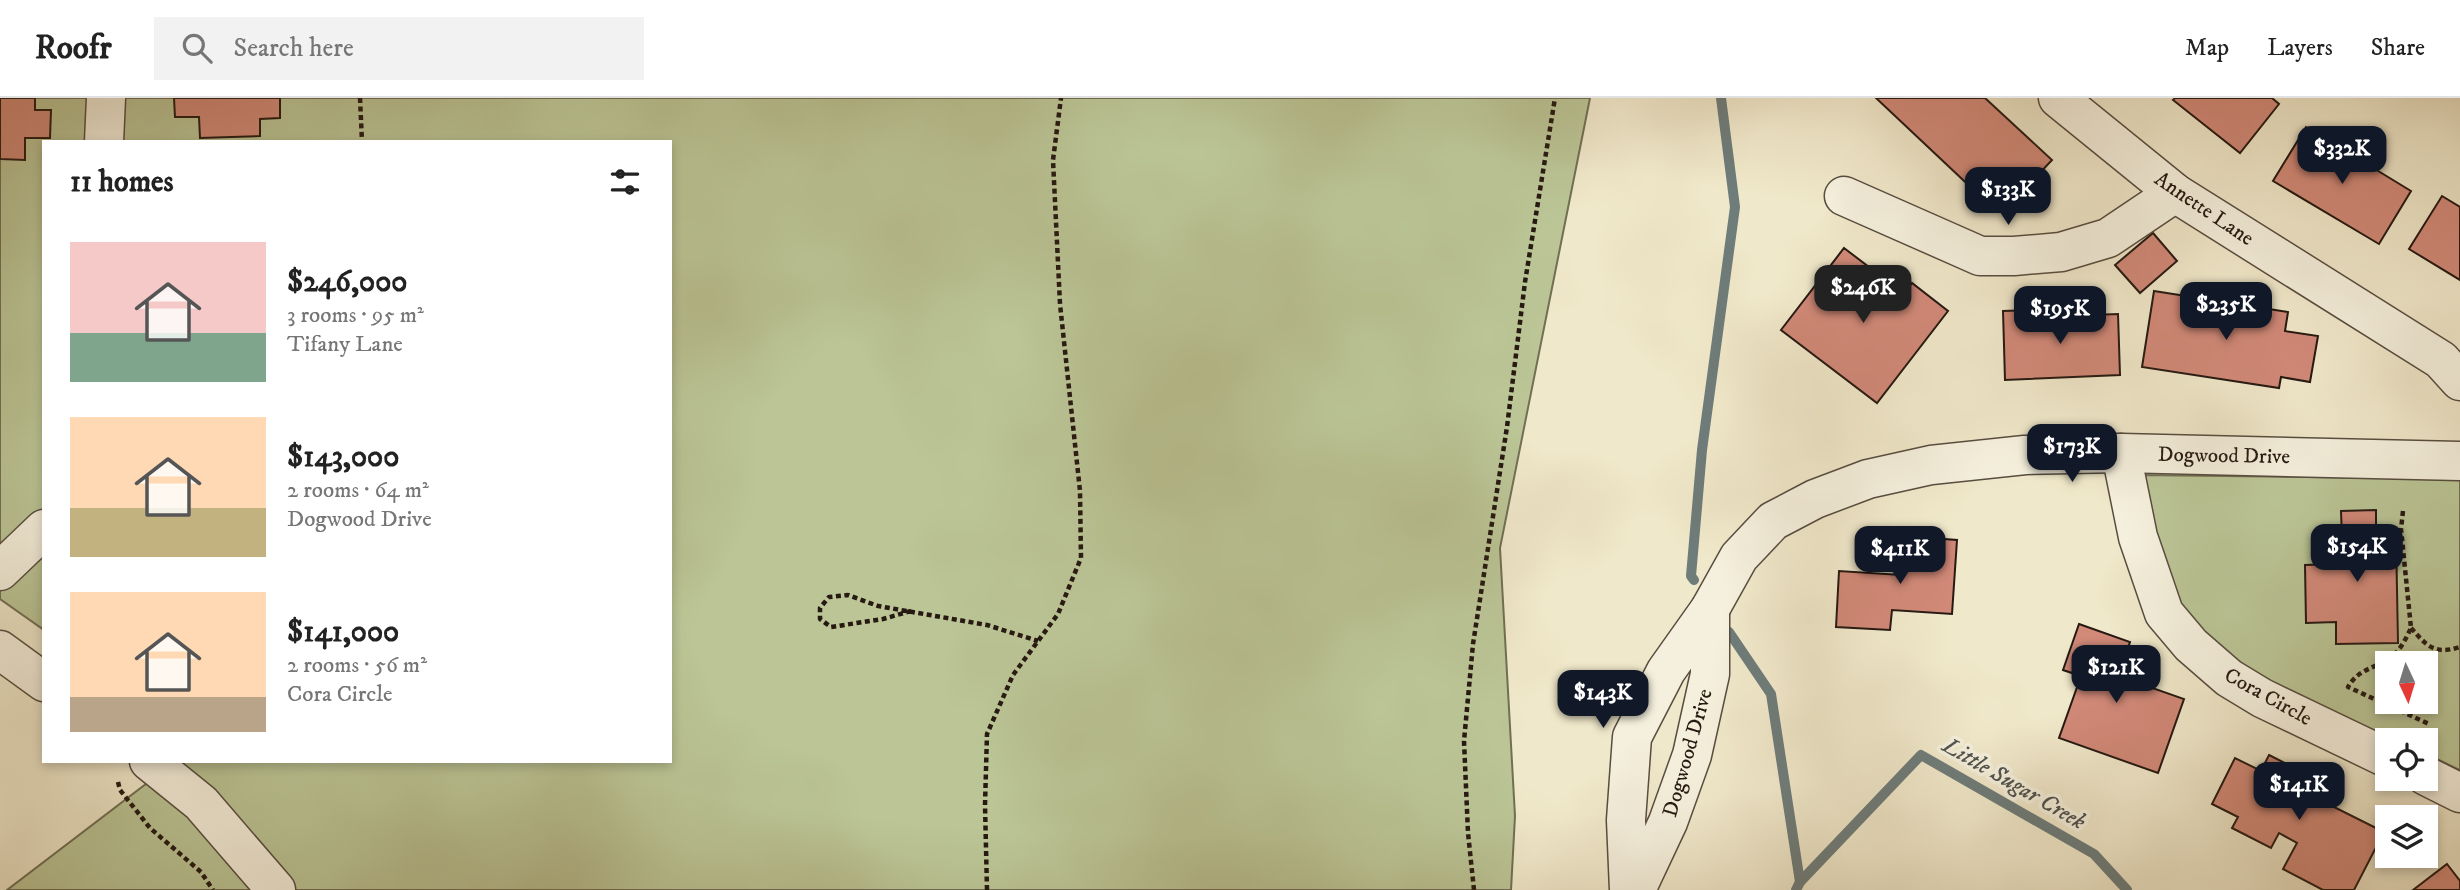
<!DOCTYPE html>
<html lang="en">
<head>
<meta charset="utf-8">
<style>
  :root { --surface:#fff; --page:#f2f2f2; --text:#222; --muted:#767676; --line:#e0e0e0; --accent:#111827 }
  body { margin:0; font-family:"IM FELL DW Pica",serif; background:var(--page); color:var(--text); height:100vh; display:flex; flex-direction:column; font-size:26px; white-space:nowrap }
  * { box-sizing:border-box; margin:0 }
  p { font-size:23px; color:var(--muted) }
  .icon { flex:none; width:38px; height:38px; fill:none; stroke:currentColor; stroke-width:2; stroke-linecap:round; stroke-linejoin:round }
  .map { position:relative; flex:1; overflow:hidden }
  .side { position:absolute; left:42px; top:42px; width:630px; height:623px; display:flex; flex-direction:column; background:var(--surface); border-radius:0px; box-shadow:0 4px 10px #0003 }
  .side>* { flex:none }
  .needle { width:46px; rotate:176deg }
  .controls { position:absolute; left:2375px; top:553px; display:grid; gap:14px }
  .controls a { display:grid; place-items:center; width:63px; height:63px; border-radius:0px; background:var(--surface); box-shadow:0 4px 10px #0003; font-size:35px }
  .price { position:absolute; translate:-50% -60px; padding:0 16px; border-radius:14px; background:var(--accent); color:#fff; font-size:23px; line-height:46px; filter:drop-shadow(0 2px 4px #0008) }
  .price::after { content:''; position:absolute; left:50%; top:42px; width:21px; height:16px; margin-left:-10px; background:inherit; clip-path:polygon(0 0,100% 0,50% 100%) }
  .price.active { background:#222; color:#fff }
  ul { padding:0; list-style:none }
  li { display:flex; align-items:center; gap:21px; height:175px; padding:0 28px }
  li span { display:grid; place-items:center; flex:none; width:196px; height:140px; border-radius:0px; color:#555 }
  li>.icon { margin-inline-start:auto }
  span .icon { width:84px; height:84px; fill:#fffc; stroke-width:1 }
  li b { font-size:30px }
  h2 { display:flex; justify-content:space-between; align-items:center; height:84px; padding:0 28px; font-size:30px }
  header { display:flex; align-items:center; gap:42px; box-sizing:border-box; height:98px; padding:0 35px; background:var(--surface); border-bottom:2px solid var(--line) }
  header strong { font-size:33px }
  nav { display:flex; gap:38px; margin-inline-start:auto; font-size:24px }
  .search { width:490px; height:63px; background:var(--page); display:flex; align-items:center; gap:18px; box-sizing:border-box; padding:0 24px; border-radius:0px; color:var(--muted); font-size:26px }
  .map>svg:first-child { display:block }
</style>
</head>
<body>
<header>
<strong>Roofr</strong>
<div class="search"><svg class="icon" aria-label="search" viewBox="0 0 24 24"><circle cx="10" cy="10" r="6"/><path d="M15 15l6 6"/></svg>Search here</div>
<nav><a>Map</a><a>Layers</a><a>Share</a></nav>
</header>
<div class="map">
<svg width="2460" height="792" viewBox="0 0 2460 792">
  <rect width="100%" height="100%" fill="#f0e8ca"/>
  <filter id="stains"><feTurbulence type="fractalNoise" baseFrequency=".00286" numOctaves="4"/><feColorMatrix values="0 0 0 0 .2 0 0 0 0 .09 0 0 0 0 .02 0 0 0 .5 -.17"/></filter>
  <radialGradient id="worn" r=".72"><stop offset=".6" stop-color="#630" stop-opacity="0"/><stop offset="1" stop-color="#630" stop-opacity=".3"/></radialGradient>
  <!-- green -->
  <g fill="#bbc596" stroke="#706f54" stroke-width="2" fill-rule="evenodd">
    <path d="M0,0H1590L1500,450L1515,718L1511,792H7L176,663H670V44H44V532L0,501Z"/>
    <path d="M2138,377L2460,381V672L2426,656V642H2395L2227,566L2172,506ZM2387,565H2426V604H2387Z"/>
  </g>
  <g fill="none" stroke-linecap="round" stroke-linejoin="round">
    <!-- stream -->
    <g stroke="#6e7c7a" stroke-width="10">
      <path d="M1694,482L1691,478L1702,352L1735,109L1721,0"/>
      <path d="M1729,534L1771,596L1800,784"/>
      <path d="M1796,792L1800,784L1921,657L2094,756L2127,792"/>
    </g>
  </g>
  <!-- building -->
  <g fill="#d18978" stroke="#261912" stroke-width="2">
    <path d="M0,0H35V12H51L50,40H25V62L0,61Z"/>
    <path d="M174,0H280V20L260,21V38L200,40L199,19H175Z"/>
    <path d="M1876,0H1985L2052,62L2018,98L1996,78L1978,96Z"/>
    <path d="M2175,0H2272L2279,6L2240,55L2173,2Z"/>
    <path d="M2306,29L2411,93L2379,146L2273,83Z"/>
    <path d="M2442,98L2460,109V182L2409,151Z"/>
    <path d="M2153,135L2177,163L2140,195L2115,167Z"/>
    <path d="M1844,150L1886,182L1876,195L1894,209L1912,185L1948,213L1877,305L1781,232Z"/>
    <path d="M2154,193L2288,214L2285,233L2318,238L2310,284L2281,279L2279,290L2142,269Z"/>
    <path d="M2035,212L2036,219L2118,216L2120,277L2005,282L2003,213Z"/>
    <path d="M2376,412V440L2396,439L2398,545L2336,546V524L2306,525L2305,467L2335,466L2334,441H2342L2341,413Z"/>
    <path d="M1903,438L1957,442L1952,516L1892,512L1890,532L1836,529L1839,473L1901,477Z"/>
    <path d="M2079,526L2130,544L2118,578L2184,601L2158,675L2059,640L2081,578L2063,572Z"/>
    <path d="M2269,657L2332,689L2324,704L2384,734L2354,792H2323L2283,771L2297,745L2279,735L2271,750L2232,730L2238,719L2212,706L2235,660L2261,673Z"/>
    <path d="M2447,766L2460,783V792H2413Z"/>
  </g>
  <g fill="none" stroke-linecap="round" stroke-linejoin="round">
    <!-- minor casing -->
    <g stroke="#584d40" stroke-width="41">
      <g id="minor">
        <path d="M2058,0L2175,95L2441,262L2460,283"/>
        <path d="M104,44L106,0"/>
        <path d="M1844,98L1980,158H2014L2061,154L2108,140L2175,95"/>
        <path d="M2121,355L2138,439L2164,515L2191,547L2229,580L2262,600L2387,660"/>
        <path d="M0,473L44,431"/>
        <path d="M0,552L44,584"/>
        <path d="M149,663L201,705L276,792"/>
        <path d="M2426,678L2460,695"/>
        <path d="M1629,792L1626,722L1632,639L1666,573L1710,511L1739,459L1773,423L1815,401L1868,381L1931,367L2025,357L2121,355L2460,363"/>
        <path d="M1636,792L1668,724L1692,657L1710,576V511"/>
      </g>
    </g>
    <!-- path -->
    <g stroke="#261912" stroke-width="4.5" stroke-dasharray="5 3.5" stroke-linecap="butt">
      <path d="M360,0L362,44"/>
      <path d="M2403,413L2401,431L2411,530C2406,540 2401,552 2391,559C2375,571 2359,570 2348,589L2429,626"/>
      <path d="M911,513L883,521L831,529L820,521V510L829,499L848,497L878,508L987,527L1038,543"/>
      <path d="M2411,530C2427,548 2434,557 2460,549"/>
      <path d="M118,684L120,692L150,730L201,774L213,792"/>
      <path d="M987,792L985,707L987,636L1013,577L1058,516L1081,460L1080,393L1060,206L1053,62L1061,0"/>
      <path d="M1474,792L1468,735L1464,643L1473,546L1507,329L1525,184L1555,0"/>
    </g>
    <!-- minor -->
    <use href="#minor" stroke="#f5f0dd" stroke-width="38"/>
  </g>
  <g text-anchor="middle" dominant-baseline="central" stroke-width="7" stroke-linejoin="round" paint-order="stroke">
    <!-- street labels -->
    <g font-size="21" fill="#261912" stroke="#f5f0dd">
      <text transform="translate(2204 111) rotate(34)">Annette Lane</text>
      <text transform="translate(2224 358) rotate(1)">Dogwood Drive</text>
      <text transform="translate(2268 599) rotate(29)">Cora Circle</text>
      <text transform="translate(1688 655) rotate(-74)">Dogwood Drive</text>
    </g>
    <!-- water labels -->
    <g font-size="23" font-style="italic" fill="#50534f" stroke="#f5f0dd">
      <text transform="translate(2014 686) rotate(30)">Little Sugar Creek</text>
    </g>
  </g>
  <rect width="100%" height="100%" filter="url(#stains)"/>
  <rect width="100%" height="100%" fill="url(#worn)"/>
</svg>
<div class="controls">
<a><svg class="needle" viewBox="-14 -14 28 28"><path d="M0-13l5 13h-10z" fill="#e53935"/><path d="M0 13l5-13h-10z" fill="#767676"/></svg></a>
<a><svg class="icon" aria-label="locate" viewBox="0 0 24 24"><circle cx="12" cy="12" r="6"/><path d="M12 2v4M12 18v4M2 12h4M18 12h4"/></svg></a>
<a><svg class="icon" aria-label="layers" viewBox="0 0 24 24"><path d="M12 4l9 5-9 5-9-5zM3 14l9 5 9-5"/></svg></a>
</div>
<b class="price" style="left:2342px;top:88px">$332K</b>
<b class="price" style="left:2008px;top:129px">$133K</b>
<b class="price active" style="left:1863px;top:227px">$246K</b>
<b class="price" style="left:2226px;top:244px">$235K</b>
<b class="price" style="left:2060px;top:248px">$195K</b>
<b class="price" style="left:2072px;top:386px">$173K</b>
<b class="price" style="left:2357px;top:486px">$154K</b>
<b class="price" style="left:1900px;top:488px">$411K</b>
<b class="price" style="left:2116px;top:607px">$121K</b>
<b class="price" style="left:1603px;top:632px">$143K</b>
<b class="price" style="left:2299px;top:724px">$141K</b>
<section class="side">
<h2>11 homes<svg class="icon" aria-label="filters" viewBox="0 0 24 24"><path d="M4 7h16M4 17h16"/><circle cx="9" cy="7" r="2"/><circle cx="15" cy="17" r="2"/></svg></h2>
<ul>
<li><span style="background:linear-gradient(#f6c9c9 65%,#7fa58c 0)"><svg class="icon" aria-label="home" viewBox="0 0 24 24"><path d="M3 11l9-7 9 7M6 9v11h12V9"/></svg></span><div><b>$246,000</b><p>3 rooms · 95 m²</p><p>Tifany Lane</p></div></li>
<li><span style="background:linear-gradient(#ffd9b3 65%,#c2b280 0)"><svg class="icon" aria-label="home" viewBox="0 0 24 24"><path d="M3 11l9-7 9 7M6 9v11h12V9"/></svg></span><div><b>$143,000</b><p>2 rooms · 64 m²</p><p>Dogwood Drive</p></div></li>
<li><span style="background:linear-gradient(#ffd9b3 75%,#b9a48a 0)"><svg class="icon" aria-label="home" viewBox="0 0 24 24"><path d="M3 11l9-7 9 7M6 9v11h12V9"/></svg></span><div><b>$141,000</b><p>2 rooms · 56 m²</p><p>Cora Circle</p></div></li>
</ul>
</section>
</div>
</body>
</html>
